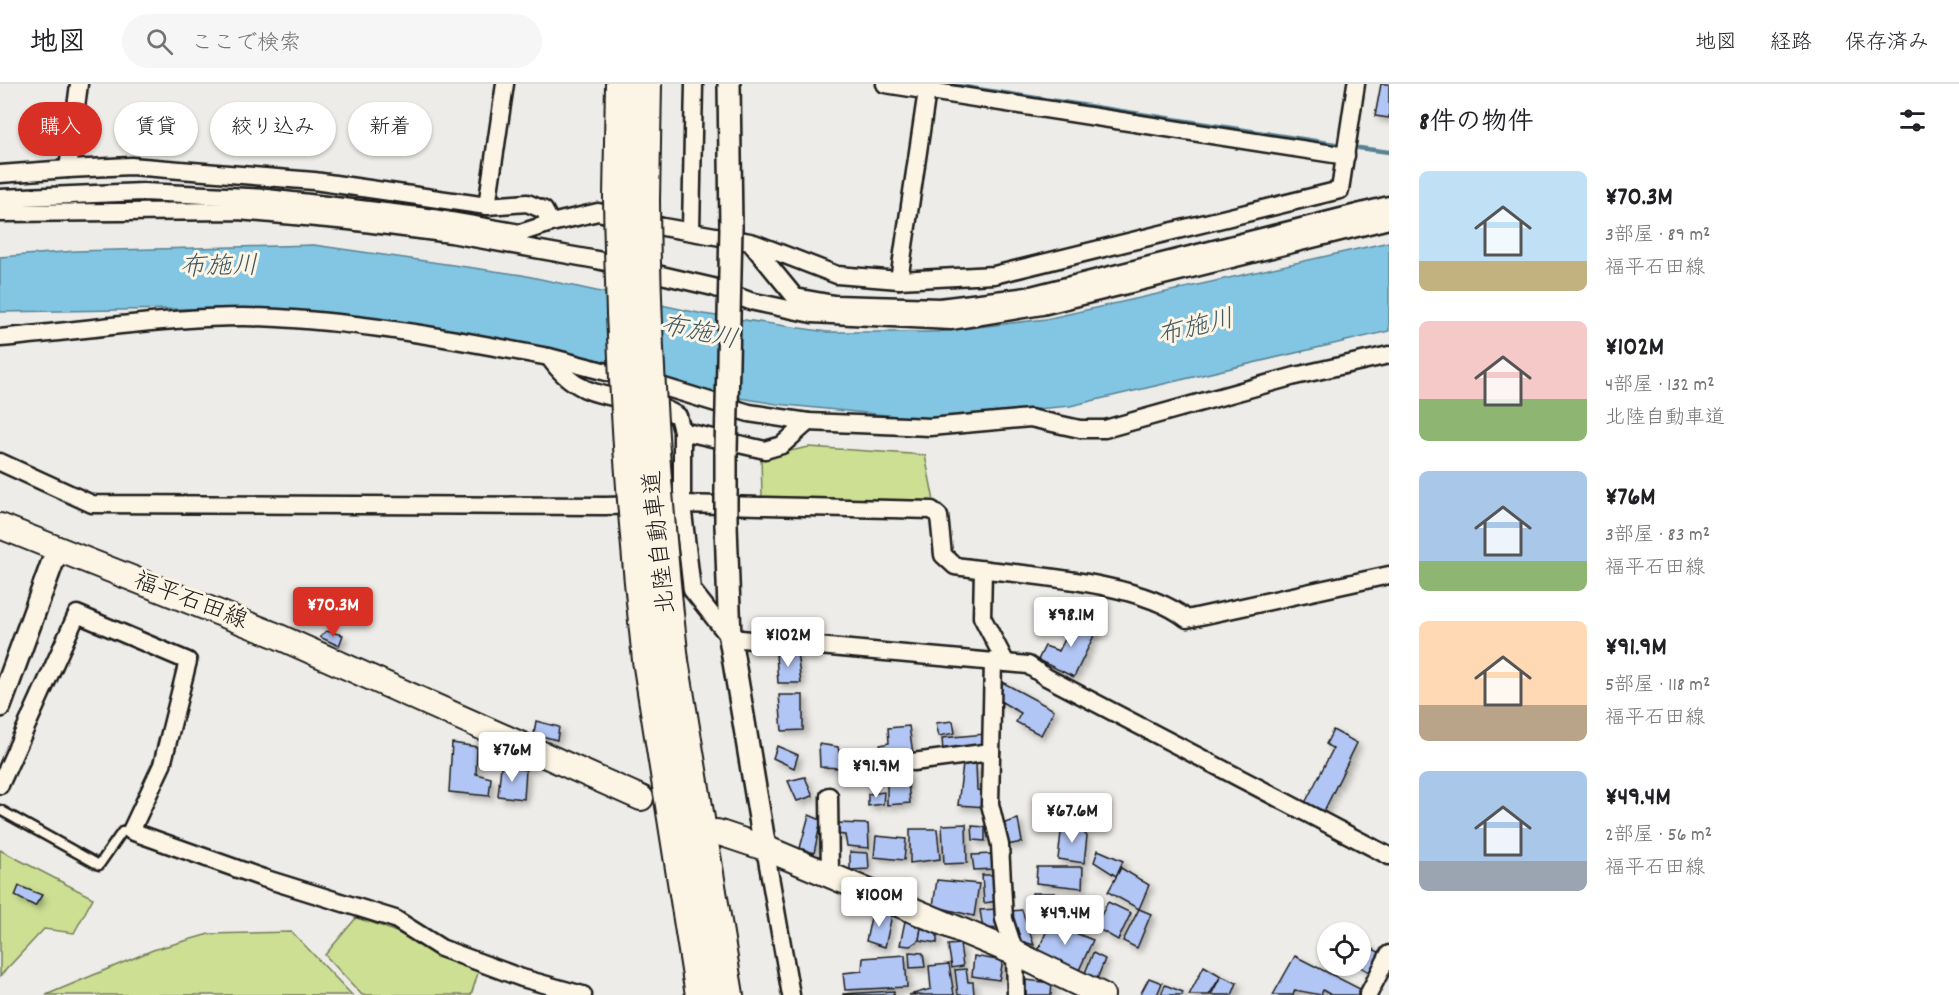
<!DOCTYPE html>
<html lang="ja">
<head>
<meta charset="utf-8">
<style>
  :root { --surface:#fff; --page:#f6f6f6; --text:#202124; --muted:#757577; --line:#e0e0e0; --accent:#d93025 }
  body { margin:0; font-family:Dekko,"Klee One",sans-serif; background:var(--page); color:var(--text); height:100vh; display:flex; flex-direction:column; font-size:22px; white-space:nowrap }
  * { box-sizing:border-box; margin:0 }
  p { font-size:20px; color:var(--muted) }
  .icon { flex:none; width:33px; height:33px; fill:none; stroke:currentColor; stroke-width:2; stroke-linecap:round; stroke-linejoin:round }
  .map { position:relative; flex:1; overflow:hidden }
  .sheet { display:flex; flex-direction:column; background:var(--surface); width:570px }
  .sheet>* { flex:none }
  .guide { position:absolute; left:18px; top:18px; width:570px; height:54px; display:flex; gap:12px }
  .tools { position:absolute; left:1317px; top:838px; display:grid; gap:12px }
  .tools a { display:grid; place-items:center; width:54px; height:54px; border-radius:50%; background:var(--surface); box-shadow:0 2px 4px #0004; font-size:30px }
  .price { position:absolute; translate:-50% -51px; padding:0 14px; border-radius:6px; background:#fff; color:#222; font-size:20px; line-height:39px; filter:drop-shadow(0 2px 3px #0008) }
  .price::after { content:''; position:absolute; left:50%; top:36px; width:18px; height:14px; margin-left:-9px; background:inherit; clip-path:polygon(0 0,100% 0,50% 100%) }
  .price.current { background:var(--accent); color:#fff }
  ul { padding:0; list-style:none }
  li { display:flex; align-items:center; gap:18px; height:150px; padding:0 30px }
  li span { display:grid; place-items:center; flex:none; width:168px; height:120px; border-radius:9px; color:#555 }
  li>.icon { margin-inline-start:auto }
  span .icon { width:72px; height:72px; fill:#fffc; stroke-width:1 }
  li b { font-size:26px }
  h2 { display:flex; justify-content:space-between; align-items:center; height:72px; padding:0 30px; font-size:26px }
  .chip { padding:0 21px; border-radius:27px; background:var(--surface); box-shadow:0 2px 4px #0004; font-size:21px; line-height:54px }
  .chip.current { background:var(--accent); color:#fff }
  header { display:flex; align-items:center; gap:36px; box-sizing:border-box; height:84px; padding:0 30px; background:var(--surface); border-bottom:2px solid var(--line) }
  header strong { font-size:28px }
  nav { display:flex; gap:33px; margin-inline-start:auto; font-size:21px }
  .search { width:420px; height:54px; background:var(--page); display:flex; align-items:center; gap:15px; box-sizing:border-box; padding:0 21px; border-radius:33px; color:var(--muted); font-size:22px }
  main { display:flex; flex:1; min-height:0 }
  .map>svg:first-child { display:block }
</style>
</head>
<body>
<header>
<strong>地図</strong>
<div class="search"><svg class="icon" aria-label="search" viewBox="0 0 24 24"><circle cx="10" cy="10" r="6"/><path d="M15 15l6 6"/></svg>ここで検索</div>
<nav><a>地図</a><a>経路</a><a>保存済み</a></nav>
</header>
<main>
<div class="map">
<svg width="1389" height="911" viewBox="0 0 1389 911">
  <defs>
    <filter id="shadow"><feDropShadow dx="4" dy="4" stdDeviation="3" flood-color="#0004"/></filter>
  </defs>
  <rect width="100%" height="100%" fill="#edece8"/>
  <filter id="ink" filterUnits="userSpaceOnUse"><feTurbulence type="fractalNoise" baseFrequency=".0167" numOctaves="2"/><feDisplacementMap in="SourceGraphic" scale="12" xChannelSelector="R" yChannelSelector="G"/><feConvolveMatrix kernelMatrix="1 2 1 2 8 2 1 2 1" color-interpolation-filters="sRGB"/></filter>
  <g filter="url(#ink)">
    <!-- green -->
    <g fill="#ccdf93" stroke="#747e58" stroke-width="1.5">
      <path d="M809,363L925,371L935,422L762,413L761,373Z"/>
      <path d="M0,766L93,814L74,849L44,845L0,892Z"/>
      <path d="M356,834C399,845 437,870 479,886L471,911H362L325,871Z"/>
      <path d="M292,848L352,911H46L153,866L209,850Z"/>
    </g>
    <!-- water -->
    <path fill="#82c6e3" stroke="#598293" stroke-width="1.5" d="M1389,158V247L1070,322L925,335L777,320L575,288L458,250L238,224L0,228V173L76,167L314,161L522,191L703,230L827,248H936L1046,235Z"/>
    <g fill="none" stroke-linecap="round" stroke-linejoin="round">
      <!-- stream -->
      <g stroke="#598293" stroke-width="4.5">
        <path d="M945,0L1335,60"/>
        <path d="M1359,64L1389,68"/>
      </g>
    </g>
    <!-- building -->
    <g fill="#b2c6f5" stroke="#1c1c1c" stroke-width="1.5" filter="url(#shadow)">
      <path d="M1381,0H1389V34L1375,32Z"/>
      <path d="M1077,531L1098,543L1074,593L1038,576L1045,562L1059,567Z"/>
      <path d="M326,547L343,551L339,562L320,553Z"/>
      <path d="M797,569L801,599H778L776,570Z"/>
      <path d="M1002,598L1054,626L1041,651L1016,638L1021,629L1000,617Z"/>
      <path d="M779,611H803V646L782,647Z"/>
      <path d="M536,637L559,643L557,656L534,650Z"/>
      <path d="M953,637L955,649L939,652L936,639Z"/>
      <path d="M909,642L913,670L881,675L880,661L889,659L888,644Z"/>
      <path d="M1333,646L1357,659L1324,727L1305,719L1333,665L1326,660Z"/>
      <path d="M985,650L987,663L943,668L942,654Z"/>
      <path d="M452,659L477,663L476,690L491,694L489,712L449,708Z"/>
      <path d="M819,660L838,663L842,684L820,683Z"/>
      <path d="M777,662L798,671L794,684L773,674Z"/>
      <path d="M963,680H976L977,706L985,708L986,723L958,721Z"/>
      <path d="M501,682L526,686L524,715L498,712Z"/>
      <path d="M887,690H907L910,719L887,721Z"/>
      <path d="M805,693L813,712L797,717L788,697Z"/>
      <path d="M884,708L883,720L868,722V710Z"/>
      <path d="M1060,710L1082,721L1076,732L1053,723Z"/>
      <path d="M809,731L821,736L814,769L800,764Z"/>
      <path d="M1018,735L1022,758L1007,761L1002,740Z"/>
      <path d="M835,739L868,740L869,764L847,762L845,751L835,750Z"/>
      <path d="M966,740L967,779L944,780L942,741Z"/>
      <path d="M1062,740L1077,742L1087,752L1084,779L1058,775Z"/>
      <path d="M972,742L985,743V757L973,756Z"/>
      <path d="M910,745H937L940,775L910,779Z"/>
      <path d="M876,752L906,755L904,776L874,773Z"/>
      <path d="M1098,766L1123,777L1116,792L1094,778Z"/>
      <path d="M850,768L868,769L869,785L850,786Z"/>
      <path d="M991,770L993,785L974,786L972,771Z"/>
      <path d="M1037,783H1083L1082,804L1036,799Z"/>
      <path d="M1121,784L1149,801L1139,825L1108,808Z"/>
      <path d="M982,791H996L998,817L984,819Z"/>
      <path d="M937,796L979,800L974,832L933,822Z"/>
      <path d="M19,802L42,811L35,822L15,812Z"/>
      <path d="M1032,809H1055L1056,822H1033Z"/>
      <path d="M1108,818L1131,829L1118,856L1095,843Z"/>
      <path d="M1067,821L1083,827L1076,843L1063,836Z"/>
      <path d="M873,824L892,831L885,863L866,857Z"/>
      <path d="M997,825L999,844L983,845L980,826Z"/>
      <path d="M1139,825L1151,830L1137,864L1123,857Z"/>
      <path d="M1022,826L1034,861L1018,856L1011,827Z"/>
      <path d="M905,837L921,844L919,856L910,862L900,861Z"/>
      <path d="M1050,839L1093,856L1079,886L1038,867Z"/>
      <path d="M921,844L937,849V859L919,856Z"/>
      <path d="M1360,859L1381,869L1371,889L1359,882Z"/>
      <path d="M960,860L963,882L952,884L948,861Z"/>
      <path d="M909,868L923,869L925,883L910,884Z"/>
      <path d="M1093,869L1105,875L1097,895L1085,889Z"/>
      <path d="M905,871L907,903L845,906L843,889L862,887L863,874Z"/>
      <path d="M974,872L1003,877L999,896L972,892Z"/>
      <path d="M1295,872L1360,905L1357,911H1331L1323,906L1321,911L1295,906L1293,911H1273Z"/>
      <path d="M949,880L954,911H909L931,905L929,882Z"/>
      <path d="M1204,882L1221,892L1209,911H1189Z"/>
      <path d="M966,885L968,898H973L974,911H958L955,886Z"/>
      <path d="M1221,892L1237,899L1232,911H1211Z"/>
      <path d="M1149,894L1162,899L1157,911H1140Z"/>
      <path d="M1026,896L1052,899L1051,911H1026Z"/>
      <path d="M1165,901L1183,908L1182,911H1161Z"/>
      <path d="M894,907V911H843V910Z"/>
    </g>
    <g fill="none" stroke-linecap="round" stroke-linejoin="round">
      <!-- service casing -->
      <g stroke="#1c1c1c" stroke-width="13">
        <path id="service" d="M0,726L99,781L122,748L131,747"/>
      </g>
      <!-- minor casing -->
      <g stroke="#1c1c1c" stroke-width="21">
        <g id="minor">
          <path d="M79,0L68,85L131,82L314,97L487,122L527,119L544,126L551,139L598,128L663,143L750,158L795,213L834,220L940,223L1027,212L1389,121"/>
          <path d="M885,0L1346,72"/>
          <path d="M0,90L68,85"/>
          <path d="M0,114L143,108L267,114L427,133L520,149L551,139"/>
          <path d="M487,122L505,0"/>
          <path d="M0,129L238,127L349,137L451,150L597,176L713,203L750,217L812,230L951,237L1042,222L1389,136"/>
          <path d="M691,146L694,0"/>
          <path d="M754,159L837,191L899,196L994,191L1340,106L1356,0"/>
          <path d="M899,196L928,0"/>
          <path d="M0,254C91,246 186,229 278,234C369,239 459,256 549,273"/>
          <path d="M808,338L930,343L1030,334L1080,345H1105L1295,292L1389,271"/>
          <path d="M682,347L678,332C633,304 586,328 549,273L664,303L749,329L808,338L782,361L765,366L682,347V420L932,426L939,432L943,471L955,482C1017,491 1140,496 1187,535L1389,491"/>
          <path d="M0,378L92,420L605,422L682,420L692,506L730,554L1028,581L1046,593L1389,772"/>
          <path d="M983,486L982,533L1006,579"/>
          <path d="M993,577L990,720L1000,761L1004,835L1015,869L1016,911"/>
          <path d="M913,678L991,668"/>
          <path d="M0,701L77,530L188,577L162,681L131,747L263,794L395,835L441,864L522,894L583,911"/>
          <path d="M829,712L830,792"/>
          <path d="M765,764L791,911"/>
          <path d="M1368,911L1389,870"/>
        </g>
      </g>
      <!-- tertiary casing -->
      <g stroke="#1c1c1c" stroke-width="26">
        <g id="tertiary">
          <path d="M729,0L731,143"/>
          <path d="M726,409V367"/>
          <path d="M726,441L730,554L765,764"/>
          <path d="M0,622L57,466"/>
        </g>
      </g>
      <!-- secondary casing -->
      <g stroke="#1c1c1c" stroke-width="28">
        <g id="secondary">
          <path d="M0,442L275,551L641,714"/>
          <path d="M717,748L765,764L1015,869L1102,911"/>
        </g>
      </g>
      <!-- motorway casing -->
      <g stroke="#1c1c1c" stroke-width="34">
        <g id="motorway">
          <path d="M619,113L621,0"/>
          <path d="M644,116L646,0"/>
          <path d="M648,576L701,911"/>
          <path d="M673,577L728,911"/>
        </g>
      </g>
      <!-- service -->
      <use href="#service" stroke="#fcf5e5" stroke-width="8"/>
      <!-- minor -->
      <use href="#minor" stroke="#fcf5e5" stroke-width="16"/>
      <!-- tertiary -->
      <use href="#tertiary" stroke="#fcf5e5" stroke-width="21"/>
      <!-- secondary -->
      <use href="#secondary" stroke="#fcf5e5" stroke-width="24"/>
      <!-- motorway -->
      <use href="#motorway" stroke="#fcf5e5" stroke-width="30"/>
      <!-- tertiary-bridge casing -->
      <g stroke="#1c1c1c" stroke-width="26" stroke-linecap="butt">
        <g id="tertiary-bridge">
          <path d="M726,367L731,143"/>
          <path d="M726,409V441"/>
        </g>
      </g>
      <!-- motorway-bridge casing -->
      <g stroke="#1c1c1c" stroke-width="34" stroke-linecap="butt">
        <g id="motorway-bridge">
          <path d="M619,113C621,268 631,422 648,576"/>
          <path d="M644,116C645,270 656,423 673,577"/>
        </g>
      </g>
      <!-- tertiary-bridge -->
      <use href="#tertiary-bridge" stroke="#fcf5e5" stroke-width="21"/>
      <!-- motorway-bridge -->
      <use href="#motorway-bridge" stroke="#fcf5e5" stroke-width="30"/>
    </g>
  </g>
  <g text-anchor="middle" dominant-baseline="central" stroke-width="6" stroke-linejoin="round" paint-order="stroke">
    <!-- street labels -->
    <g font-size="24" fill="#1c1c1c" stroke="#fcf5e5">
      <text transform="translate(661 458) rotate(-96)">北陸自動車道</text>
      <text transform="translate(190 518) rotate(21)">福平石田線</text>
    </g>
    <!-- water labels -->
    <g font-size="26" font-style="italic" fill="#405862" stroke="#fcf5e5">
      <text transform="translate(219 184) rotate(-1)">布施川</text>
      <text transform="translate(1196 245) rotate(-14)">布施川</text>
      <text transform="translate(699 250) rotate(12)">布施川</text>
    </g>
  </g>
</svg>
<div class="tools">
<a><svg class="icon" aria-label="locate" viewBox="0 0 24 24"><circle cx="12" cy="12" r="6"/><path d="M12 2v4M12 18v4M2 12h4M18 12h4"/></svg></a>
</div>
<b class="price current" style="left:333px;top:554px">¥70.3M</b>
<b class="price" style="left:1071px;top:564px">¥98.1M</b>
<b class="price" style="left:788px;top:584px">¥102M</b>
<b class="price" style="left:512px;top:699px">¥76M</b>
<b class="price" style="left:876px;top:715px">¥91.9M</b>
<b class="price" style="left:1072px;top:760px">¥67.6M</b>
<b class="price" style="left:879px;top:844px">¥100M</b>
<b class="price" style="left:1065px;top:862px">¥49.4M</b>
<div class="guide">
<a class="chip current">購入</a>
<a class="chip">賃貸</a>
<a class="chip">絞り込み</a>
<a class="chip">新着</a>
</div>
</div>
<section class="sheet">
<h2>8件の物件<svg class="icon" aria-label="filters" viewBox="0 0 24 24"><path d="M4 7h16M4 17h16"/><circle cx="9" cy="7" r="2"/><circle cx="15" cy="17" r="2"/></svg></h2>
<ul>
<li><span style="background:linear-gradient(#bfe0f5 75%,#c2b280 0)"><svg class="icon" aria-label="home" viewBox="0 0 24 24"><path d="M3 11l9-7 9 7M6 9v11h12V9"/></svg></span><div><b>¥70.3M</b><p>3部屋 · 89 m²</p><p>福平石田線</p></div></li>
<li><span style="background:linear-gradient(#f6c9c9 65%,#8fb573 0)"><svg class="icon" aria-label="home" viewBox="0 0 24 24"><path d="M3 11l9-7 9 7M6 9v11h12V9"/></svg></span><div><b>¥102M</b><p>4部屋 · 132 m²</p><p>北陸自動車道</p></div></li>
<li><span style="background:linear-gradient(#a9c7e8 75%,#8fb573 0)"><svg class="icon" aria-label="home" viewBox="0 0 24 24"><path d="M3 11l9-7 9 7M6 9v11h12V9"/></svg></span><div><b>¥76M</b><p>3部屋 · 83 m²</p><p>福平石田線</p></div></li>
<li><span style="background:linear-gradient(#ffd9b3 70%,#b9a48a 0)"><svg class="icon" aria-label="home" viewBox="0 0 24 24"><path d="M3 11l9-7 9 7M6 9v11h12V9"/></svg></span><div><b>¥91.9M</b><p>5部屋 · 118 m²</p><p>福平石田線</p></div></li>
<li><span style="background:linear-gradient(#a9c7e8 75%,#9aa5b1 0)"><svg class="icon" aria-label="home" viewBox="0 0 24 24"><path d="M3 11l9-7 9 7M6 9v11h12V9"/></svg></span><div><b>¥49.4M</b><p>2部屋 · 56 m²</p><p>福平石田線</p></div></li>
</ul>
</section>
</main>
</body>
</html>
